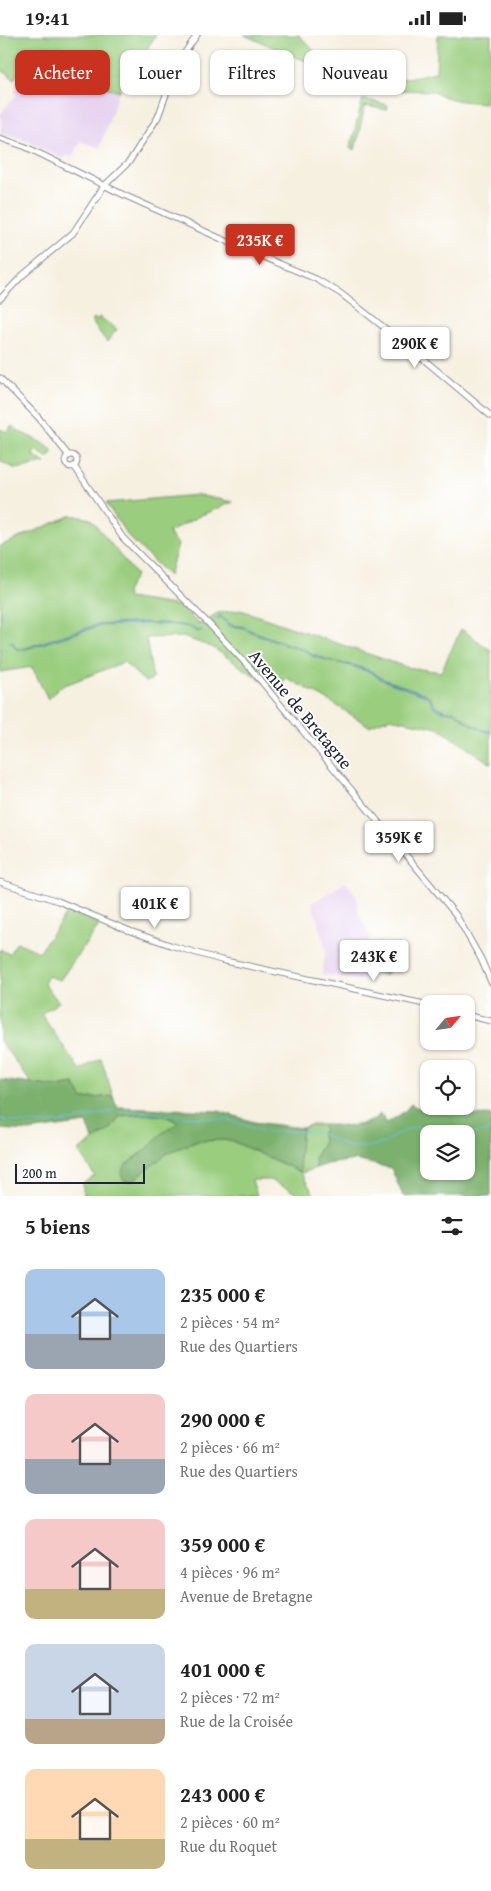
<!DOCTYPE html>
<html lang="fr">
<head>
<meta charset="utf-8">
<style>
  :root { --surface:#fff; --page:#f6f6f6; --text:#222; --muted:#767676; --accent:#c8321e }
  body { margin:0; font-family:"Gentium Book Plus",serif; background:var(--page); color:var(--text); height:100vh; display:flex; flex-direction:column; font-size:19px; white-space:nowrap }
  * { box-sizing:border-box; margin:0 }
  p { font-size:16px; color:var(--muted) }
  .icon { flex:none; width:28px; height:28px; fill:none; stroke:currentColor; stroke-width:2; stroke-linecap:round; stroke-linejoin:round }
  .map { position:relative; height:1161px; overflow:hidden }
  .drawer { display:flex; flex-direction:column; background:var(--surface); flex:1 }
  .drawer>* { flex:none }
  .top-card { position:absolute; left:15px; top:15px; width:461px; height:45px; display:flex; gap:10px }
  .needle { width:32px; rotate:61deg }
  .buttons { position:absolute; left:420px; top:960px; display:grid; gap:10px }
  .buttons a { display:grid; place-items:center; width:55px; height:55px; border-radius:10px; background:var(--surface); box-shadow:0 1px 4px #0004; font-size:25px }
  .scale { position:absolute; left:15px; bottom:12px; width:130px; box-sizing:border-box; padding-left:5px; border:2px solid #22223b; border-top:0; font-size:14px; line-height:18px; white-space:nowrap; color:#22223b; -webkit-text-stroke:4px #fff; paint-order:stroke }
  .price { position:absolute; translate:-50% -42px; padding:0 11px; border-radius:5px; background:#fff; color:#222; font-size:16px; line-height:32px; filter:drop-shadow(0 1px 2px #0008) }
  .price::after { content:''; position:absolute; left:50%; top:30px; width:15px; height:11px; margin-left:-8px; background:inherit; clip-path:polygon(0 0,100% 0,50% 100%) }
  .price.active { background:var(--accent); color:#fff }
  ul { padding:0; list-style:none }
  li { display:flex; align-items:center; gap:15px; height:125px; padding:0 25px }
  li span { display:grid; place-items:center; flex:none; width:140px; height:100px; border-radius:10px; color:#555 }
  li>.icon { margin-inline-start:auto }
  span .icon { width:60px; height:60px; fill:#fffc; stroke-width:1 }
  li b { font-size:21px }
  h2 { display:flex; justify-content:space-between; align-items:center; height:60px; padding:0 25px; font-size:21px }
  .chip { padding:0 18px; border-radius:10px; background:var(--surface); box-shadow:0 1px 4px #0004; font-size:18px; line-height:45px }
  .chip.active { background:var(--accent); color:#fff }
  .status { display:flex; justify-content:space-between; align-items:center; height:35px; padding:0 25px; background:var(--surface); direction:ltr }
  .status svg { height:14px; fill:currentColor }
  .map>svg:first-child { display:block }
</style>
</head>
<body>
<div class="status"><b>19:41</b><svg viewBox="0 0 49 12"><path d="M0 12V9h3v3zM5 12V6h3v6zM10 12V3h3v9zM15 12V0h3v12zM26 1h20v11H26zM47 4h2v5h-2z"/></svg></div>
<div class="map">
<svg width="491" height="1161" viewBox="0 0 491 1161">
  <rect width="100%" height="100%" fill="#fff"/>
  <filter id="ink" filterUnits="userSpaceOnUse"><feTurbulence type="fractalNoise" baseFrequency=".02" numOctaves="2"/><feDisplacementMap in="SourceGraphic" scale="10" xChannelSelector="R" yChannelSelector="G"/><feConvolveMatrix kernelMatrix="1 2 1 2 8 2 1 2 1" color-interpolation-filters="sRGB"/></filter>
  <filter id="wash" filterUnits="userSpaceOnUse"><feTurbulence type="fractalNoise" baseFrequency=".0096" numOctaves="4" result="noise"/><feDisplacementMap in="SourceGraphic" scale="20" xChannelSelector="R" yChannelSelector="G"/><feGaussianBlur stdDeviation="1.12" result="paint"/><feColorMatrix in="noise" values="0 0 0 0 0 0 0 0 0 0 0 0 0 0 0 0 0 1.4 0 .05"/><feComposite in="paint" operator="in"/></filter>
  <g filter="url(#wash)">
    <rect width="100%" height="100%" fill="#f6f0e0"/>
    <!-- built -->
    <g fill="#e6d2f0">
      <path d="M36,25L43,29H49L119,57L99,113L80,106L72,123L67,120L63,124L30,106L0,97L2,85L0,80L16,60L14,57Z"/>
      <path d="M346,847L356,860L359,880L370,901L363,946L322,939L326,915L312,868Z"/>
    </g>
    <!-- green -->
    <g fill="#9acd7e" stroke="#5e785c">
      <path d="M0,0H156L130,40L127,38L119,57L49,29H43L30,22L14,44L0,34Z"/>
      <path d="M244,0H299L319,21L373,43L397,45L436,37L438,0H491V34L485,68L461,66L444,62L431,56L393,55L369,49L366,55L327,38L313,29Z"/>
      <path d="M363,64L388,70L387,75L365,71L355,115L350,113Z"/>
      <path d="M99,282L117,294L107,307L91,286L94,283L97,285Z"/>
      <path d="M12,391C25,402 41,404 53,416L48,423L36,415L33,420L45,428L16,434L0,426V394L7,397Z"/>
      <path d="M197,460L233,467L199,481L168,498L178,509L169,541L127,500L106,468Z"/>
      <path d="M72,480L91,484L136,540L126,557L128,563L180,571L199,589L218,578L241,575L406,632L441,637L461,594L491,615V729L438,693L390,683L369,691L328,665L285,642L278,657L212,612L183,602L146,603L153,644L145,647L124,627L60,652L48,664L32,632L0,637V511Z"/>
      <path d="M68,876L100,889L60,945L47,941L44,949L59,967L41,979L80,1035L101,1023L113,1061L83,1064L74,1049L57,1052L32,1049L0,1006V914L9,919L17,907L39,917Z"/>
      <path d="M378,908L396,916L385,941L367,933Z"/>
      <path d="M141,1079L165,1081L179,1088L161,1099L143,1117L132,1124L169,1117L198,1106L230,1105L300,1137L299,1123L302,1093L310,1090H325L323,1092L325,1096L322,1097L323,1109L315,1122L316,1133L301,1138L315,1161H298L296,1158L270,1145H252L257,1161H81L85,1159L83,1156V1148L95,1141L78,1116L111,1094L120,1081Z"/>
    </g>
    <!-- forest -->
    <g fill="#7bb06d" stroke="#4e6954" fill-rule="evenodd">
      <path d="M0,1045L57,1052L74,1049L83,1064L113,1061L116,1070L119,1072L219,1076L254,1087L302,1093L299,1123L301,1137L230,1105L198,1106L169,1117L132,1146H124L121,1139L124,1131L143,1117L161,1099L178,1088C163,1076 139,1080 120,1081L111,1094L93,1105L87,1088L29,1096L0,1094Z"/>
      <path d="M411,1069C426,1080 472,1081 491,1080V1161H403L391,1133L355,1125L328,1129L316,1133L315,1122L323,1109L322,1097L324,1096L323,1092L325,1090C345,1090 365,1094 380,1079L387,1088L404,1077ZM429,1099H466V1136H429Z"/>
    </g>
    <!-- water -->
    <g fill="#6fc1ea" stroke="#487292">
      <path d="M220,580L231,590L246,592L249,595L309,617L312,620H316L327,625L356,631L371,636L383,644L426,659L436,671L446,676H455L468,687L483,695L491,696V698C476,694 466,686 455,677C448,677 436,676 432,669C431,667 430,664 429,662L382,645L372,638L355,632L312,621L308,617L248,596L245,593L230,591L221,582L217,584Z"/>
      <path d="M147,587L149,589C166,590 183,587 198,596L202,595L198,597L189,592L163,588L98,591L26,614H16L12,607H9H13L16,614L26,613L58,602L97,590Z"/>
    </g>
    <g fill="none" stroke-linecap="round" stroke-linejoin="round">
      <!-- stream -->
      <g stroke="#6fc1ea" stroke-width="1">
        <path d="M212,586L216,583"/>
        <path d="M202,595L206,591"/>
        <path d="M0,608H1"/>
        <path d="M6,608L9,607"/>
        <path d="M119,1077H138L229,1085L265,1097L310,1096L325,1100L349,1112H367L385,1108L396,1099L413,1093L443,1092L464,1098H479L491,1095"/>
        <path d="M0,1084C37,1093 77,1087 113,1076"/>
      </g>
    </g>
  </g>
  <g filter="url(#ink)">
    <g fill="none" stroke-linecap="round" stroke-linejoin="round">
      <!-- secondary casing -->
      <g stroke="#8c898e" stroke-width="7">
        <g id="secondary">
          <path d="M0,103L26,112L126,161L235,210L316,244L340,258L413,315"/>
          <path d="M0,264L23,240L73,198L104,151L129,127L158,82L177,29L197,0"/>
          <circle cx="418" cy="318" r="6"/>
          <path d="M422,323L491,381"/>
          <path d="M0,343L38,382L69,421"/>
          <circle cx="71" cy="426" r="6"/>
          <path d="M74,431L123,503L208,588L250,633L456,880L481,924L491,947"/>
          <path d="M0,847L58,866L130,896L173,911L221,925L429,970"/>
          <path d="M466,980L491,986"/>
        </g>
      </g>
      <!-- secondary -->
      <use href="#secondary" stroke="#fff" stroke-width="5"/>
    </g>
  </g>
  <g text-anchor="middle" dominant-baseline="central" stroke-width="4" stroke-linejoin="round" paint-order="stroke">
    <!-- street labels -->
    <g font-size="18" fill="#22223b" stroke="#fff">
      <text transform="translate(301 674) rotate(50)">Avenue de Bretagne</text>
    </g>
  </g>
</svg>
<div class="buttons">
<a><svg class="needle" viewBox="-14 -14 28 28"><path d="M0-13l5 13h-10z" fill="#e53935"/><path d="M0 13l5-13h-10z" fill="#767676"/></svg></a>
<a><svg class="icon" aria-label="locate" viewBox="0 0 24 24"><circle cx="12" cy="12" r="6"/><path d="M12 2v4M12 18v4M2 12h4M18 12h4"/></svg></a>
<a><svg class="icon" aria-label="layers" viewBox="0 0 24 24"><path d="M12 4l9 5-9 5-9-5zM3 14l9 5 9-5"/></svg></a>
</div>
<div class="scale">200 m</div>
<b class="price active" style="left:260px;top:231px">235K €</b>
<b class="price" style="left:415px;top:334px">290K €</b>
<b class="price" style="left:399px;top:828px">359K €</b>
<b class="price" style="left:155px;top:894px">401K €</b>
<b class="price" style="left:374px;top:947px">243K €</b>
<div class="top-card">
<a class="chip active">Acheter</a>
<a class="chip">Louer</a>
<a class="chip">Filtres</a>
<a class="chip">Nouveau</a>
</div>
</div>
<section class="drawer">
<h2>5 biens<svg class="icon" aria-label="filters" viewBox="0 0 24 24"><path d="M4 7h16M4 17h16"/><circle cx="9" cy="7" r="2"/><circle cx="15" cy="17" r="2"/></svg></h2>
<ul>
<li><span style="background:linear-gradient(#a9c7e8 65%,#9aa5b1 0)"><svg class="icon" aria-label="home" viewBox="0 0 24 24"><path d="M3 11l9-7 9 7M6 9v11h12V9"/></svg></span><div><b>235 000 €</b><p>2 pièces · 54 m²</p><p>Rue des Quartiers</p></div></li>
<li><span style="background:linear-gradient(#f6c9c9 65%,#9aa5b1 0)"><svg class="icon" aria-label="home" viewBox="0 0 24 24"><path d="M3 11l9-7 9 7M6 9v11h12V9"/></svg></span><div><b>290 000 €</b><p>2 pièces · 66 m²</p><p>Rue des Quartiers</p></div></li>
<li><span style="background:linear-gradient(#f6c9c9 70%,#c2b280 0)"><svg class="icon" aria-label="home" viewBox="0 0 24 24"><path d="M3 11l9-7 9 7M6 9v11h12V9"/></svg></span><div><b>359 000 €</b><p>4 pièces · 96 m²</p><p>Avenue de Bretagne</p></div></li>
<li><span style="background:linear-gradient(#c9d6e8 75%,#b9a48a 0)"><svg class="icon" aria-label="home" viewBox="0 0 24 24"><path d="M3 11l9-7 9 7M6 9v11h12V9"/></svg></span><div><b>401 000 €</b><p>2 pièces · 72 m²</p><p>Rue de la Croisée</p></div></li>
<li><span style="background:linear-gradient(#ffd9b3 70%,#c2b280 0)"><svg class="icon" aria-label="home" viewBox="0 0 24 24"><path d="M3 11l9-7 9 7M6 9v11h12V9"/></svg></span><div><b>243 000 €</b><p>2 pièces · 60 m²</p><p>Rue du Roquet</p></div></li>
</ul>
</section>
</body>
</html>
